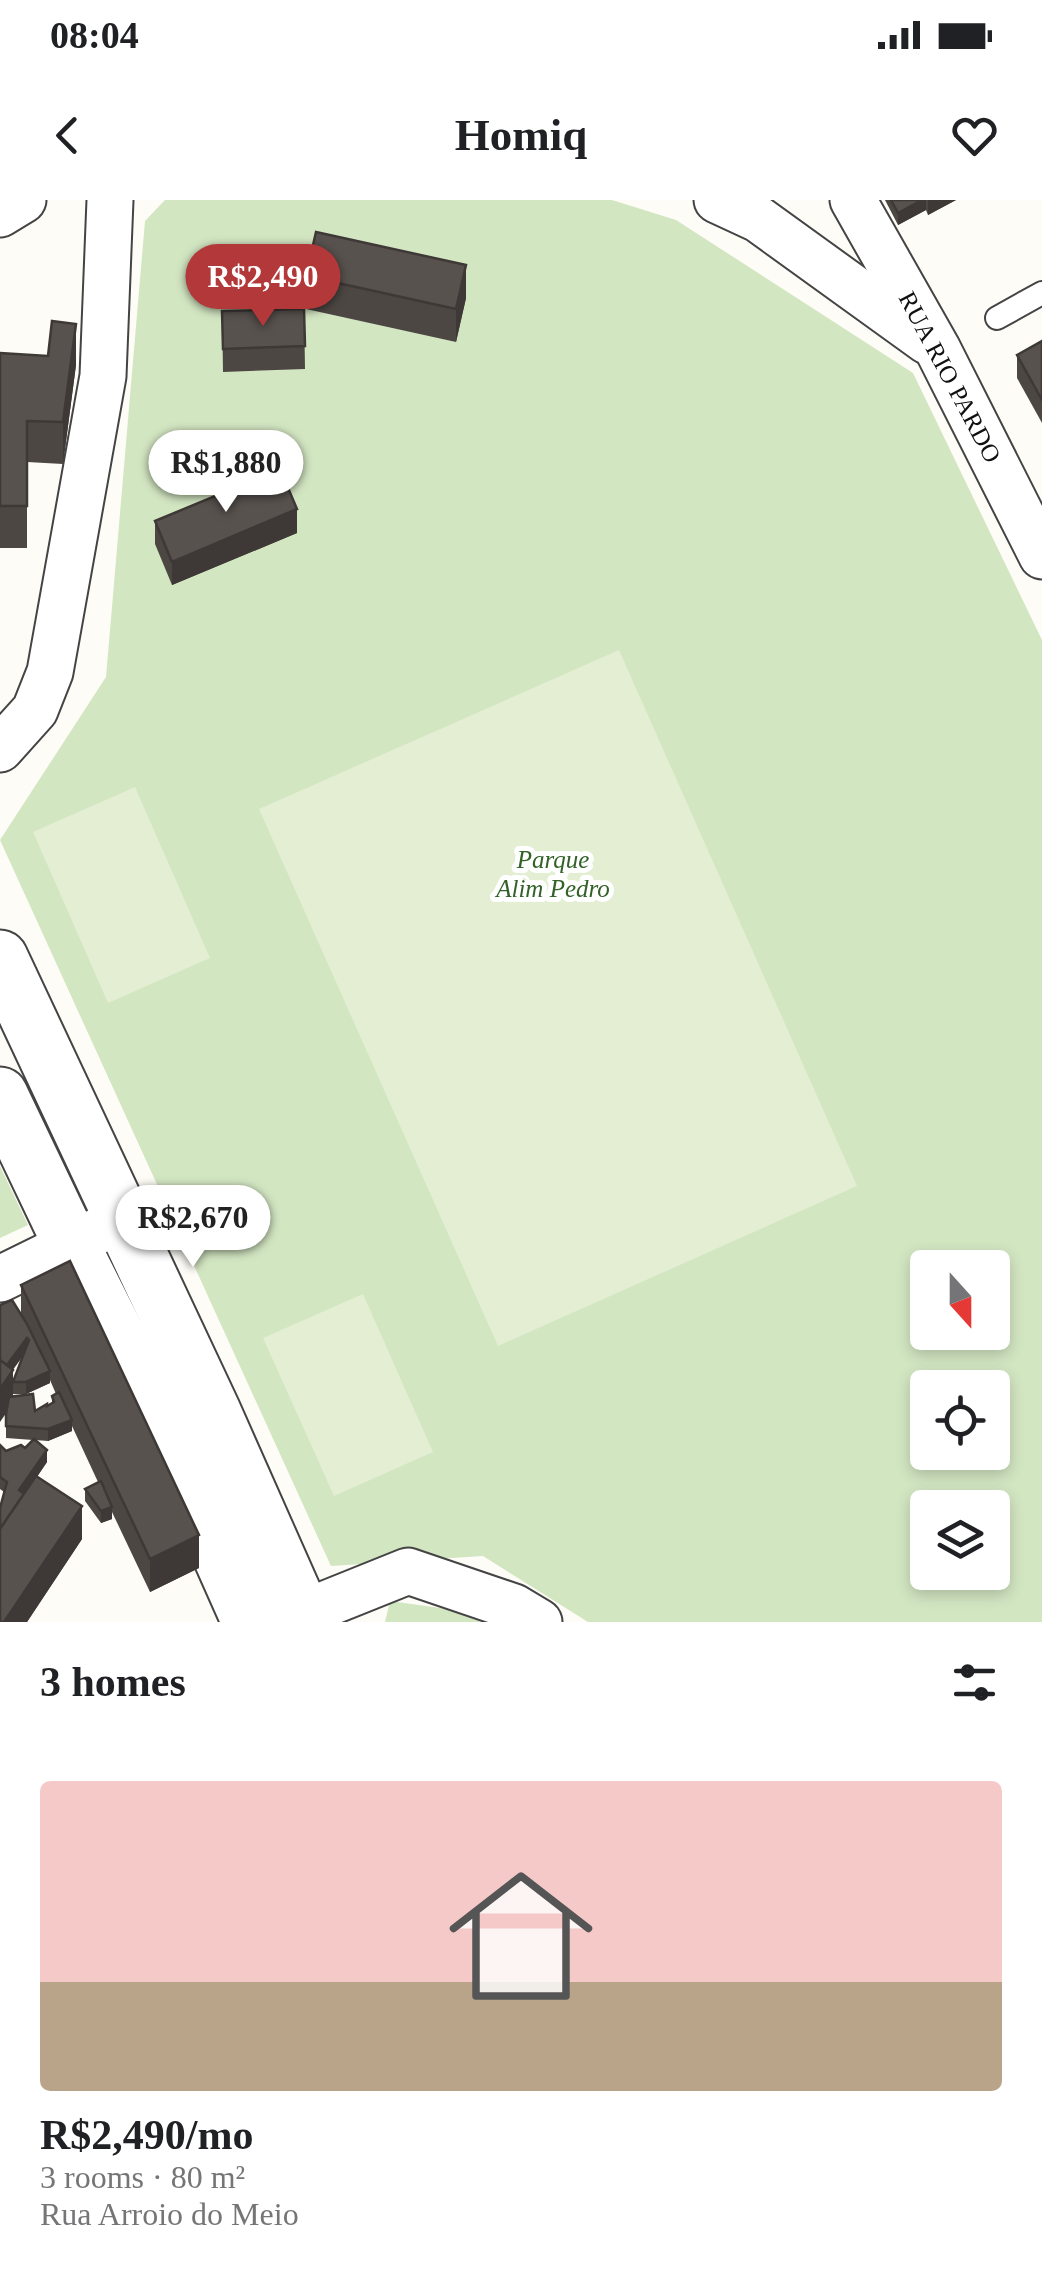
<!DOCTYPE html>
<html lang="en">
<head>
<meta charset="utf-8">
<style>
  :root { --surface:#fff; --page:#f6f6f6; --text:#202124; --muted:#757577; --accent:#b2383a }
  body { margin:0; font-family:Georgia,serif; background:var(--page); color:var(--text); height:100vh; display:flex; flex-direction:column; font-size:38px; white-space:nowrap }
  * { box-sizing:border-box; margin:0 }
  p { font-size:32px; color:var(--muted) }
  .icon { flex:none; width:55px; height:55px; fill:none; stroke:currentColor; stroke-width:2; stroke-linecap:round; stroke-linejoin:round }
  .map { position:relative; height:1422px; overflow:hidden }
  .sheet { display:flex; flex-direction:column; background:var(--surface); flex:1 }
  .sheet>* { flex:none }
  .needle { width:65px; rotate:159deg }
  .tools { position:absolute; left:910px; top:1050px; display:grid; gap:20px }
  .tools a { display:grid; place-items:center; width:100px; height:100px; border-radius:10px; background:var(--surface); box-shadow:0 5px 15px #0003; font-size:50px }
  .price { position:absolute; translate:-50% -85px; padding:0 22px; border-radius:35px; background:#fff; color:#222; font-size:32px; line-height:65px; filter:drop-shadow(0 2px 5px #0008) }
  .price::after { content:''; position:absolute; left:50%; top:60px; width:30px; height:22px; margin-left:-15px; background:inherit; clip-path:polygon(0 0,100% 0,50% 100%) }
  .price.on { background:var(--accent); color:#fff }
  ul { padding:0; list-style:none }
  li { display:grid; align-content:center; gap:20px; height:530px; padding:0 40px }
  li span { display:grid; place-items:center; height:310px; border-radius:10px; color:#555 }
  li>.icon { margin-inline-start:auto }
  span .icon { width:180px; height:180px; fill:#fffc; stroke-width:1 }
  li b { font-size:42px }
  h2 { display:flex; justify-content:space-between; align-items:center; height:120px; padding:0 40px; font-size:42px }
  .status { display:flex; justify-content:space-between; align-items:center; height:70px; padding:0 50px; background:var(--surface); direction:ltr }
  .status svg { height:28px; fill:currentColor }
  header { display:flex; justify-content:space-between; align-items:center; height:130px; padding:0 40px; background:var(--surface); font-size:45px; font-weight:600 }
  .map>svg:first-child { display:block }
</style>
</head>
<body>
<div class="status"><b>08:04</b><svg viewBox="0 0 49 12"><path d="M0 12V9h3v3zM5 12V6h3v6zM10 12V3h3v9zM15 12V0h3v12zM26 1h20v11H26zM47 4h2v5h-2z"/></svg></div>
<header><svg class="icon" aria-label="back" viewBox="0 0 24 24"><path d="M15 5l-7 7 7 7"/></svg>Homiq<svg class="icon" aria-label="heart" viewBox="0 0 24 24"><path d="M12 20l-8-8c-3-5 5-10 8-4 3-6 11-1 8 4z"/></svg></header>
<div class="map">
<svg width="1042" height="1422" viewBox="0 0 1042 1422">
  <rect width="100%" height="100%" fill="#fefcf6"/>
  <!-- green -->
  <g fill="#d3e6c2" fill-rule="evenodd">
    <path d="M165,0H612L676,20L913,173L1042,440V1422H588L483,1356L331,1366L0,640L106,477L145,21ZM928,1068H992V1132H928ZM928,1188H992V1252H928ZM928,1308H992V1372H928Z"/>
    <path d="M0,966L28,1025L0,1038Z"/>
    <path d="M390,1401L476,1413L491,1422H385Z"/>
  </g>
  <!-- pitch -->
  <g fill="#e3eed3">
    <path d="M619,450L857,986L498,1146L259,609Z"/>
    <path d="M135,587L210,758L108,803L33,632Z"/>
    <path d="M363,1094L433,1252L334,1296L263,1138Z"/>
  </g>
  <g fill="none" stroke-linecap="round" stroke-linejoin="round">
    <!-- service casing -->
    <g stroke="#444" stroke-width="26">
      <path id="service" d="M997,118L1042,93"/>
    </g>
    <!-- minor casing -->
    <g stroke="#444" stroke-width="49">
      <g id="minor">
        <path d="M717,0L758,19L927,141"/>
        <path d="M853,0L937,148L1042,356"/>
        <path d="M0,14L23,0"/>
        <path d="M0,549L35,510L50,472L103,176L110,0"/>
        <path d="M0,1079L102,1029"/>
        <path d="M301,1414L408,1371L514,1407L539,1422"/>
      </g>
    </g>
    <!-- tertiary casing -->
    <g stroke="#444" stroke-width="59">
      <g id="tertiary">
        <path d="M0,758L213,1212L306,1422"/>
        <path d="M0,895L71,1044L167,1235L250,1422"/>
      </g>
    </g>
    <!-- service -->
    <use href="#service" stroke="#fff" stroke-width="22"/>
    <!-- minor -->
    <use href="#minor" stroke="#fff" stroke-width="45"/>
    <!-- tertiary -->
    <use href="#tertiary" stroke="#fff" stroke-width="55"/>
  </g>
  <!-- wall -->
  <g fill="#4c4743" fill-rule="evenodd">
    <path d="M885,0H956L928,15L926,10L898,25Z"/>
    <path d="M306,76L466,98L456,142L306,109Z"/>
    <path d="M304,109L305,169L223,172L222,111Z"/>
    <path d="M1042,141V223L1017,178V155Z"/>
    <path d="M0,153L76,165L63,264L27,262V348H0Z"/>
    <path d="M155,321L297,333L172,385L155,344Z"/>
    <path d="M21,1085L199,1368L150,1392L112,1312V1319L101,1323L85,1301V1289L98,1282L72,1226V1231L48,1241L35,1240L47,1262L37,1277L82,1339L27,1422H0L4,1292L0,1289V1245L6,1251L25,1248L33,1240L6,1238V1214L21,1113ZM23,1156L13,1180V1169ZM50,1180L56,1194L52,1196V1203L47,1206L35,1211L13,1197V1194H26L50,1183Z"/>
  </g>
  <!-- shaded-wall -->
  <g fill="#3e3937">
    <path d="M922,0H926V10L898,25V13Z"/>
    <path d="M928,0H956L928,15Z"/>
    <path d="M466,65V98L456,142V109Z"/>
    <path d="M76,124V165L63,264V222Z"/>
    <path d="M297,309V333L172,385V362Z"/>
    <path d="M27,1138V1150L5,1181V1169Z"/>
    <path d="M13,1170V1203L0,1222V1189Z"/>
    <path d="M50,1171V1183L26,1194V1182Z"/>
    <path d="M72,1220V1231L48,1241V1229Z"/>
    <path d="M47,1250V1262L19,1302V1290Z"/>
    <path d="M82,1306V1339L27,1422H4Z"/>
    <path d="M112,1307V1319L101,1323V1311Z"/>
    <path d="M199,1335V1368L150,1392V1359Z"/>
  </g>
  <!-- building -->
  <g fill="#58524e" stroke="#3e3937" stroke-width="2.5">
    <path d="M891,0H922L898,13Z"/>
    <path d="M316,32L466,65L456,109L306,76Z"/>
    <path d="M304,109L305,146L223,149L222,111Z"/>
    <path d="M52,121L76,124L63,222L27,221V306H0V153L48,156Z"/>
    <path d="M1042,141V200L1017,155Z"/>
    <path d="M280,269L297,309L172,362L155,321Z"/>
    <path d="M70,1061L199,1335L150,1359L21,1085Z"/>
    <path d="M12,1100L27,1124L50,1171L26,1182H13L29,1140L27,1138L7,1165L0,1160V1105Z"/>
    <path d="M0,1160L13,1170L0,1189Z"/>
    <path d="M59,1192L72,1220L48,1229L6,1226V1214L9,1197L33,1194L35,1211L47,1204V1206L54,1202L52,1196Z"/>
    <path d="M34,1239L47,1250L19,1290L24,1294L0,1329V1308L7,1282L0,1277V1245L6,1251L21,1245L25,1248Z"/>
    <path d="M36,1276L82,1306L4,1422H0V1329Z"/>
    <path d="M101,1281L112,1307L101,1311L85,1289Z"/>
  </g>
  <g text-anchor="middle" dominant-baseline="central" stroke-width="10" stroke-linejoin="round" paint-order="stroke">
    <!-- street labels -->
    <g font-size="25" fill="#111" stroke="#fff">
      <text transform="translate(950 177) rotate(62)">RUA RIO PARDO</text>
    </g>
    <!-- park labels -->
    <g font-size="25" font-style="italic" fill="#326228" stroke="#fff">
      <text x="553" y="659">Parque<tspan x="553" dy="29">Alim Pedro</tspan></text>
    </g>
  </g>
</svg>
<div class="tools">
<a><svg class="needle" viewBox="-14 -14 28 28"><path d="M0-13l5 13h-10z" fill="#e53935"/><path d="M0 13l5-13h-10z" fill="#757577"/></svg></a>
<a><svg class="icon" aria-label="locate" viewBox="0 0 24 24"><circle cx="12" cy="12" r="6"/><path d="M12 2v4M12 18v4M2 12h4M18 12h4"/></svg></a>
<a><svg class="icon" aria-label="layers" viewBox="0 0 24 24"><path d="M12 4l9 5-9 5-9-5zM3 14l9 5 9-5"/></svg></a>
</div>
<b class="price on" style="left:263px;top:129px">R$2,490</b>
<b class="price" style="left:226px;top:315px">R$1,880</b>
<b class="price" style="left:193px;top:1070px">R$2,670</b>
</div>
<section class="sheet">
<h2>3 homes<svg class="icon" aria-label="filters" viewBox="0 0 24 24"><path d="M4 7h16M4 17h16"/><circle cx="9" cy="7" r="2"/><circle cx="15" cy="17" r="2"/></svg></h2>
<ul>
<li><span style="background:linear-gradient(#f6c9c9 65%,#b9a48a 0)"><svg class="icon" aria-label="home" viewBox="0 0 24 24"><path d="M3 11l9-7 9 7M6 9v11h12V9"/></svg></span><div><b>R$2,490/mo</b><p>3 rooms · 80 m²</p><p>Rua Arroio do Meio</p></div></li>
</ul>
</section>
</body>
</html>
